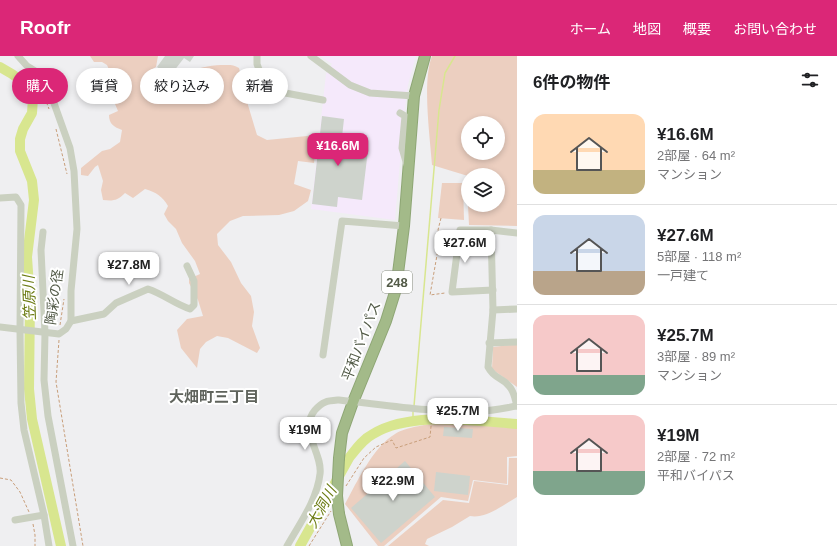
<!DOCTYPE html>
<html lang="ja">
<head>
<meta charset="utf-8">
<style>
  :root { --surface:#fff; --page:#f6f6f6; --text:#202124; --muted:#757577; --line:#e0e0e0; --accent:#db2777 }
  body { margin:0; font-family:Helvetica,"Noto Sans JP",sans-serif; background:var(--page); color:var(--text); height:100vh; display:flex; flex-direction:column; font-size:15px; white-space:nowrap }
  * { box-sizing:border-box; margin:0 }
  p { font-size:13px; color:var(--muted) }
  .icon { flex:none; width:22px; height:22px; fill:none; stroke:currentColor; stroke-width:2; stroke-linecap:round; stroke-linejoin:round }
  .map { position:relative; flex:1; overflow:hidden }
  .panel { display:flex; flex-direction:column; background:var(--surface); width:320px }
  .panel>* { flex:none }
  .top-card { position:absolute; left:12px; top:12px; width:380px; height:36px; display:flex; gap:8px }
  .fabs { position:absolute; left:461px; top:60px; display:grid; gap:8px }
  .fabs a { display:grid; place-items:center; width:44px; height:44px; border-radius:50%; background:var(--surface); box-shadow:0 2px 6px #0003; font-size:20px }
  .price { position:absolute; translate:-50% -34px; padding:0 9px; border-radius:8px; background:#fff; color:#222; font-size:13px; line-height:26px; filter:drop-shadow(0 1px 2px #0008) }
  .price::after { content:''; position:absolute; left:50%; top:24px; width:12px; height:9px; margin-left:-6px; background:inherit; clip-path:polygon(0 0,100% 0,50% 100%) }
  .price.current { background:var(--accent); color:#fff }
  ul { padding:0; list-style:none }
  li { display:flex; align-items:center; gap:12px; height:100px; padding:0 16px }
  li+li { border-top:1px solid var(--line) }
  li span { display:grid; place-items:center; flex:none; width:112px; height:80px; border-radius:12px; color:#555 }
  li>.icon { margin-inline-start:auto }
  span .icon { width:48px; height:48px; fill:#fffc; stroke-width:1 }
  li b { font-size:17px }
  h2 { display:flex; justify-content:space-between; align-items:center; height:48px; padding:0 16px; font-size:17px }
  .chip { padding:0 14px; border-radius:18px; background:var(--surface); box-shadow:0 2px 6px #0003; font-size:14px; line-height:36px }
  .chip.current { background:var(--accent); color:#fff }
  header { display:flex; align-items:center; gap:24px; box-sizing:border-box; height:56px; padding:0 20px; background:var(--accent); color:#fff }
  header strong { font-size:19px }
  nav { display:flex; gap:22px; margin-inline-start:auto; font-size:14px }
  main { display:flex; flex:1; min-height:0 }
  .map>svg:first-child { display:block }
</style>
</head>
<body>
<header>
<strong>Roofr</strong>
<nav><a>ホーム</a><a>地図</a><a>概要</a><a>お問い合わせ</a></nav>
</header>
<main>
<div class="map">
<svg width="517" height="490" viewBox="0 0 517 490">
  <rect width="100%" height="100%" fill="#efeff1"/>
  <!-- commercial -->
  <path fill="#f5e9fb" d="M320,0H416L408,29L404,59L395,164L311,153L326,18L332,8Z"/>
  <!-- green -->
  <g fill="#eccfc0" fill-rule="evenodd">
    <path d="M90,0H158L156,11L146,17L159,32C181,20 195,10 221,9C228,9 233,8 239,12L248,49L257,79L267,84L317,79L314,107L298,105L294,128L311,134L308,145L294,155L279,159L243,160L230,165L217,178L218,189L231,206L241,227L251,240L254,256L252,270L260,292L257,297L228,282L217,280L206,286L200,293L197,312L181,292L177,274L187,263L203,260L198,244L189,227V223L200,218L195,205L182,187L176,173L168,165L164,158L168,150C163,141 156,136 145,133L133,142L125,137C117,145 113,145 103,144L101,134L103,125L98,109L95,111L88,120L81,119V112L102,95L110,93L120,86L122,74C114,71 109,68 109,59L118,55L115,48L117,42L111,18L107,9L102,6H94Z"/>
    <path d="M432,0H517V170L469,169L468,149H498V119H468V125V120L432,109C430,80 422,26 432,0ZM468,67H498V97H468Z"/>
    <path d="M442,127H463L464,164L438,162Z"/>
    <path d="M517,288V331L492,313L493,291Z"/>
    <path d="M443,366L517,369V400L507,401V428L473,424L468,445L441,441L384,490H378L345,448C357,426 373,391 395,378C405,371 431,368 443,366Z"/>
    <path d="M509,402H517V441C503,449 486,463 470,460L452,471L427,483L425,488L429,490H388L443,444L469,447L474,425L508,429Z"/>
  </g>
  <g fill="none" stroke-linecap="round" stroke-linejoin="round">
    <!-- stream -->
    <g stroke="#d8e68f" stroke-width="1.5">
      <path d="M414,350L439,54L445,17L455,0"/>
      <path d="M413,365V356"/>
    </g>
    <!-- river -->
    <g stroke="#d8e68f" stroke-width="10">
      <path d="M0,11L12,18L23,26L30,34L33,42L32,57L23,73L20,83V95L32,125L34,144L27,201L30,245L29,333L32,363L61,490"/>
      <path d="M300,490L349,402C356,393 363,383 373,378C410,355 474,365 517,368"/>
    </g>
  </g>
  <!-- building -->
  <g fill="#ced3cc">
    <path d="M165,0H194L190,6L184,2L170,20L157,11Z"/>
    <path d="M322,60L344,63L341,90L368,94L362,144L338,141L337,151L312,148Z"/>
    <path d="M444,371L473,373L472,382L443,380Z"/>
    <path d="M405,405L435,441L381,487L351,452Z"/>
    <path d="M436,416L470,420L468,439L434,435Z"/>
  </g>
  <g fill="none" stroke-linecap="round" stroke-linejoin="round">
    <!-- highway casing -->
    <g stroke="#8ea675" stroke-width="12">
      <g id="highway">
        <path d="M339,402L342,377L353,346L386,265L396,233L404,170L414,40L425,0"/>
        <path d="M339,458L347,490"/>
      </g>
    </g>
    <!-- path -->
    <g stroke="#c89e7a" stroke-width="1" stroke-dasharray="3 2" stroke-linecap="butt">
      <path d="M43,37L49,53"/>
      <path d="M56,73L67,118"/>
      <path d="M441,162L438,174L440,182L430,239L445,237"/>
      <path d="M60,269L64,243"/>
      <path d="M59,284L56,326L83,490"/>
      <path d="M0,422L11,424L20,436L29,456"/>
      <path d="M346,430L364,402L376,391L392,384L396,392L430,381L432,360"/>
      <path d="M33,468L35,479V490"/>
      <path d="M309,490L331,455"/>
    </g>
    <!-- minor -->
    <g stroke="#cad0c0" stroke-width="7">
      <path d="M18,0L27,10L40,18L50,36L70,92L74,115L77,173L71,235V265"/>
      <path d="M257,0V8L261,19L280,36L323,44"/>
      <path d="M311,0L350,29L370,37L414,40"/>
      <path d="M400,57L405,60L402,92L407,109"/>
      <path d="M0,142L16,141L21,149L20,274L21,347L24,374L44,459L49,490"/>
      <path d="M491,174L493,254L488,311C494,323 502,321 509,330C514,335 515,343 517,350"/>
      <path d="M43,176L41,194L45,277L44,324L48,360L73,490"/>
      <path d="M493,234L452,236L460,174H491L517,177"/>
      <path d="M493,254L517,253"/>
      <path d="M0,271L59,278L66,273L71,265L104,258L116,247L148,233C163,238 175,248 190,253L194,249V225L187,210"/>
      <path d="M489,287L517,286"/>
      <path d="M323,299L342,165L404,170"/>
      <path d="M15,464L44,459"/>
      <path d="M287,490C300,467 317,444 320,418C323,397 298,374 315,354C323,345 327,345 339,344C386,349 433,357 480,355C493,355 505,352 517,350"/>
    </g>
    <!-- highway -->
    <use href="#highway" stroke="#a3ba89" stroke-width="10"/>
    <!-- highway-bridge casing -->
    <g stroke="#8ea675" stroke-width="12" stroke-linecap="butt">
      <path id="highway-bridge" d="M339,458L337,440L339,402"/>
    </g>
    <!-- highway-bridge -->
    <use href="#highway-bridge" stroke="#a3ba89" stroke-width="10"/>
  </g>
  <g text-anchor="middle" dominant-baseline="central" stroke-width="4" stroke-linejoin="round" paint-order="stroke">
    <!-- shield labels -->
    <rect fill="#fff" stroke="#878c7f" stroke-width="1" x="382" y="215" width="30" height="22" rx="3"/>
    <g font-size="13" font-weight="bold" fill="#535b48">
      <text x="397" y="226">248</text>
    </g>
    <!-- street labels -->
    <g font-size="14" fill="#535b48" stroke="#fff">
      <text transform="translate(54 241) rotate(-82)">陶彩の径</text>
      <text transform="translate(361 285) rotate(-69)">平和バイパス</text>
    </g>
    <!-- water labels -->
    <g font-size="15" font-style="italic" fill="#6c7c14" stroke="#fff">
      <text transform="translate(29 242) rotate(-92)">笠原川</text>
      <text transform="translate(321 451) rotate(-61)">大洞川</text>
    </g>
    <!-- neighbourhood labels -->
    <g font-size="15" font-weight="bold" fill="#5f635c" stroke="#fff">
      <text x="214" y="340">大畑町三丁目</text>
    </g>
  </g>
</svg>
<div class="fabs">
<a><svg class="icon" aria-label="locate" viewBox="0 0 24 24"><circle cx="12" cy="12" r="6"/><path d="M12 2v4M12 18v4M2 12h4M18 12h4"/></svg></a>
<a><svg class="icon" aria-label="layers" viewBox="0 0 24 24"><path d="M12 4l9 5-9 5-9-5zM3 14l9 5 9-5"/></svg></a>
</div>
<b class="price current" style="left:338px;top:111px">¥16.6M</b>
<b class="price" style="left:465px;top:208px">¥27.6M</b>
<b class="price" style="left:129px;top:230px">¥27.8M</b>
<b class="price" style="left:458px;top:376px">¥25.7M</b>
<b class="price" style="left:305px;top:395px">¥19M</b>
<b class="price" style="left:393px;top:446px">¥22.9M</b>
<div class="top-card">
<a class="chip current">購入</a>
<a class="chip">賃貸</a>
<a class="chip">絞り込み</a>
<a class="chip">新着</a>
</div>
</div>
<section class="panel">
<h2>6件の物件<svg class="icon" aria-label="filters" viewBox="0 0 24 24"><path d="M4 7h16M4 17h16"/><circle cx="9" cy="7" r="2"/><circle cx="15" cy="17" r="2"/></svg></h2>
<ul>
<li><span style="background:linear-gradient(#ffd9b3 70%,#c2b280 0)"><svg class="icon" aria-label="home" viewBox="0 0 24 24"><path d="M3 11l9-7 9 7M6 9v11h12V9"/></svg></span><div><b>¥16.6M</b><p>2部屋 · 64 m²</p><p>マンション</p></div></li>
<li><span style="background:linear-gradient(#c9d6e8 70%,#b9a48a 0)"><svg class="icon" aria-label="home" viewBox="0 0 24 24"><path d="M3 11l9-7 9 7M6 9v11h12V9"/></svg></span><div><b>¥27.6M</b><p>5部屋 · 118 m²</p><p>一戸建て</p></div></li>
<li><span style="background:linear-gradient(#f6c9c9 75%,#7fa58c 0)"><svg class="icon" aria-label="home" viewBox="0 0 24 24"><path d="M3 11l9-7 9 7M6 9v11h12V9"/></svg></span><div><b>¥25.7M</b><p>3部屋 · 89 m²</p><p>マンション</p></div></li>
<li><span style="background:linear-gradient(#f6c9c9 70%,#7fa58c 0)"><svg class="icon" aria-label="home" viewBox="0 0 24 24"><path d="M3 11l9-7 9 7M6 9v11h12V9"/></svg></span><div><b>¥19M</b><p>2部屋 · 72 m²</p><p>平和バイパス</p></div></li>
</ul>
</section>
</main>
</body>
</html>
